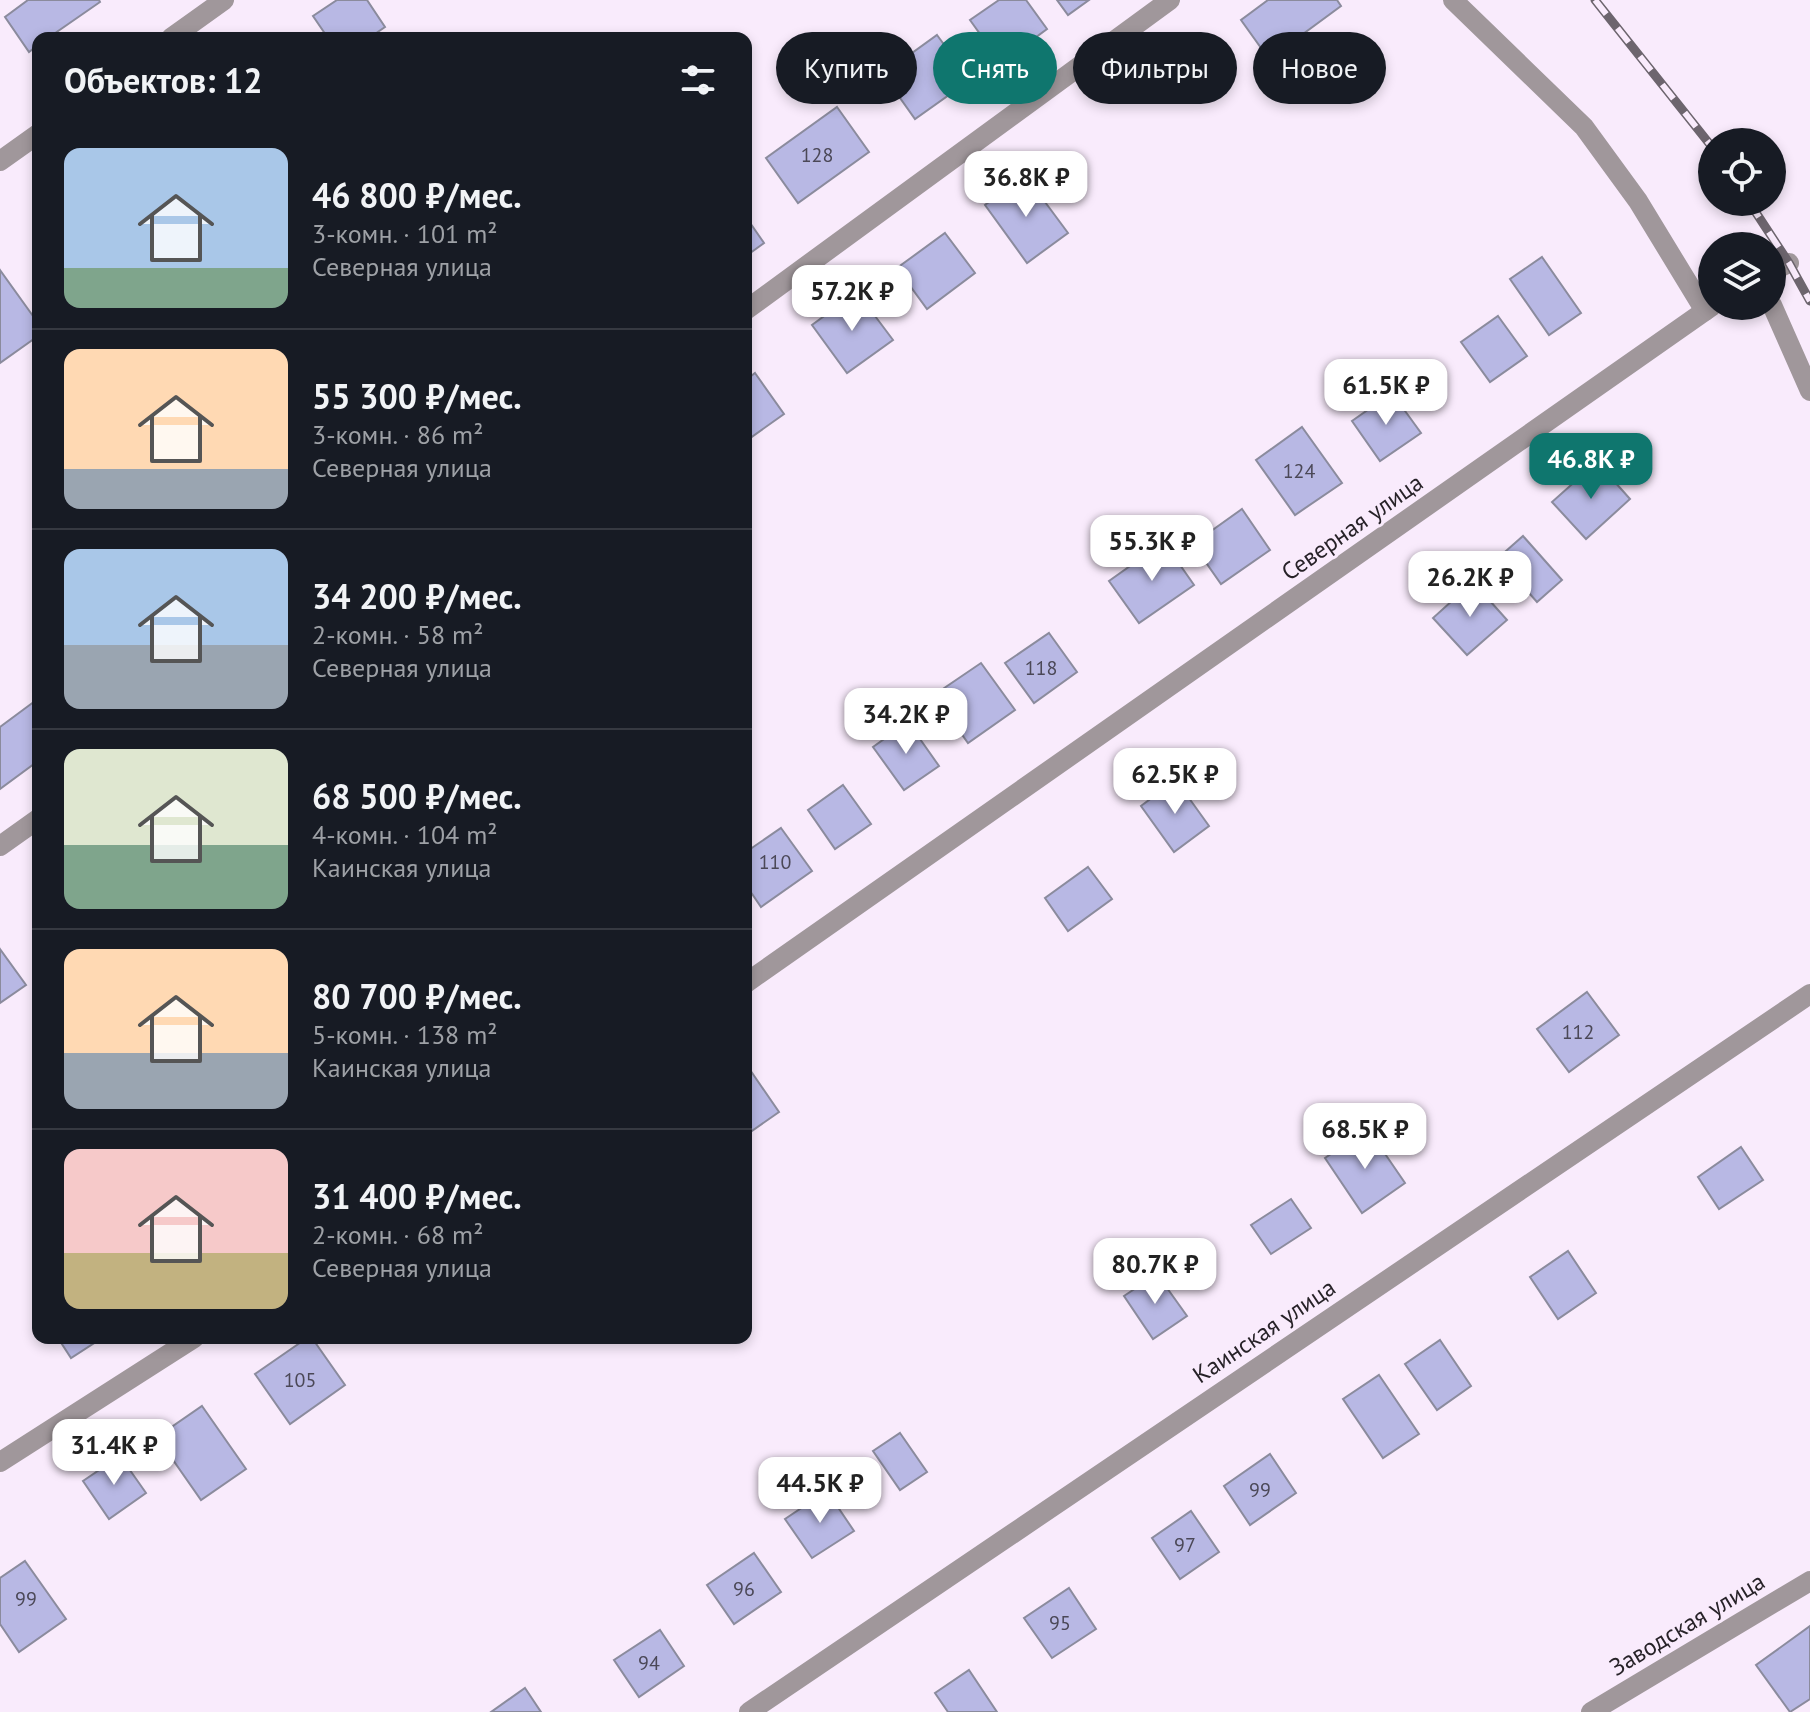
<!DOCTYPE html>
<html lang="ru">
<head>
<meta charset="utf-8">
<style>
  :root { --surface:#171b24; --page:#20242c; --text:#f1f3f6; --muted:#9ea1a6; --line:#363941; --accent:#0f766e }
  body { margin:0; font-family:"PT Sans",sans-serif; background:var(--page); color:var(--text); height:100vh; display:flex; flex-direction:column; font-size:30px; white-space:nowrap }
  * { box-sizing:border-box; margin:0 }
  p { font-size:26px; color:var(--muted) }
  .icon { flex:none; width:44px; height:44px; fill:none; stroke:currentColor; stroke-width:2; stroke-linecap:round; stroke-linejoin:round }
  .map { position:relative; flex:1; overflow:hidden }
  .drawer { position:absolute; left:32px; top:32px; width:720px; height:1312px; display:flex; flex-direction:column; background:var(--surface); border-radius:16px; box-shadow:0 4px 12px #0003 }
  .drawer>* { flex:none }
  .top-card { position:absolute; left:776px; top:32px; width:760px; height:72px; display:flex; gap:16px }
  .buttons { position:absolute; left:1698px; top:128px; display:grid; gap:16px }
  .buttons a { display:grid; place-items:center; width:88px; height:88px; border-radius:50%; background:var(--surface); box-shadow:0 4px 12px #0003; font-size:40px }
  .price { position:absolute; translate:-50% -68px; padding:0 18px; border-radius:16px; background:#fff; color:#222; font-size:26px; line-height:52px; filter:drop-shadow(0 2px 4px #0008) }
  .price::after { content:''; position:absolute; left:50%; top:48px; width:24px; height:18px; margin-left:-12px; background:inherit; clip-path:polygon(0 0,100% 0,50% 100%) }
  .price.current { background:var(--accent); color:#fff }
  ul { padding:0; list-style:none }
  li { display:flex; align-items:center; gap:24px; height:200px; padding:0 32px }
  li+li { border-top:2px solid var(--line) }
  li span { display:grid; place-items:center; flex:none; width:224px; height:160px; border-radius:16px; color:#555 }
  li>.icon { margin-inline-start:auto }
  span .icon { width:96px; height:96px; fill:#fffc; stroke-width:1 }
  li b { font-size:34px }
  h2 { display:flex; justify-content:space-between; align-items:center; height:96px; padding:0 32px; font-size:34px }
  .tag { padding:0 28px; border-radius:36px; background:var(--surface); box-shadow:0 4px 12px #0003; font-size:28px; line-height:72px }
  .tag.current { background:var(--accent); color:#fff }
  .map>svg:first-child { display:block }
</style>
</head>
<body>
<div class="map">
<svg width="1810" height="1712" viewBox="0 0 1810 1712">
  <rect width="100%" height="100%" fill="#f9ebfc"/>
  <!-- building -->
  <g fill="#b8b8e4" stroke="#8b8b9d" stroke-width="2">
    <path d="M28,0H99L100,2L48,38H38V45L29,52L5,17Z"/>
    <path d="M337,0H367L385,27L369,38H328L313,16Z"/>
    <path d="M999,0H1026L1047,29L1001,63L970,20Z"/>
    <path d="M1057,0H1089L1068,15Z"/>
    <path d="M1268,0H1337L1341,6L1269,59L1241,20Z"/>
    <path d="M937,35L970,80L915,119L883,74Z"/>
    <path d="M837,107L869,152L798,203L766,158Z"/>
    <path d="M1025,175L1068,233L1027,263L985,205Z"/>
    <path d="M746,217L764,243L746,256Z"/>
    <path d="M945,233L975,273L927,309L897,268Z"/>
    <path d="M1542,257L1581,313L1549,335L1510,279Z"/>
    <path d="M0,270L38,323V336L0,363Z"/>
    <path d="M857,292L893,340L847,373L812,325Z"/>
    <path d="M1498,316L1527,356L1490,382L1461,342Z"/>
    <path d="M755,373L784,414L746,441V380Z"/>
    <path d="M1392,393L1421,433L1380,461L1352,421Z"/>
    <path d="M1302,427L1342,483L1295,515L1256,460Z"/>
    <path d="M1597,462L1630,499L1586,539L1552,502Z"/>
    <path d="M1242,509L1270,550L1221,584L1193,544Z"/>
    <path d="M1523,536L1562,580L1537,602L1498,558Z"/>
    <path d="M1164,542L1194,585L1139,623L1109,581Z"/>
    <path d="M1473,582L1507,620L1467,655L1433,618Z"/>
    <path d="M1049,633L1077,672L1034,703L1005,663Z"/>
    <path d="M981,663L1015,710L968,743L934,695Z"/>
    <path d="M35,701L38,704V761L0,789V727Z"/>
    <path d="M908,722L939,766L904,790L873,747Z"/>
    <path d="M1176,780L1209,826L1174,852L1141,806Z"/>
    <path d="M843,785L871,824L835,849L808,810Z"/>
    <path d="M781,828L812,871L761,907L746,885V852Z"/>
    <path d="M1088,867L1112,899L1068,931L1045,898Z"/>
    <path d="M0,949L26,985L0,1003Z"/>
    <path d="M1587,992L1619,1035L1569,1072L1537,1029Z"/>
    <path d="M746,1064L779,1112L746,1135Z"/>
    <path d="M1368,1129L1405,1183L1362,1213L1325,1158Z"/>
    <path d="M1741,1147L1763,1180L1719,1209L1698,1177Z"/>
    <path d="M1291,1199L1311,1228L1271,1254L1251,1225Z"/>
    <path d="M1568,1251L1596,1293L1558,1319L1530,1277Z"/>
    <path d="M1157,1274L1187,1316L1153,1339L1124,1296Z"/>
    <path d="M58,1338H102L71,1358Z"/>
    <path d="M307,1338H312L345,1385L290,1424L255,1374Z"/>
    <path d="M1440,1340L1471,1386L1437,1410L1405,1364Z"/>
    <path d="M1379,1375L1419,1434L1383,1458L1343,1399Z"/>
    <path d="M202,1406L246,1469L201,1500L157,1437Z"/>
    <path d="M900,1433L927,1472L900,1490L873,1451Z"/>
    <path d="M1270,1454L1296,1493L1250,1525L1224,1486Z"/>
    <path d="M120,1456L146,1493L109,1519L83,1481Z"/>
    <path d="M827,1491L854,1531L812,1558L785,1519Z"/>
    <path d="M1191,1511L1219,1552L1180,1579L1152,1538Z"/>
    <path d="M754,1553L781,1592L734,1624L707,1585Z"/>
    <path d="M25,1561L66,1619L19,1652L0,1624V1578Z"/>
    <path d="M1069,1588L1096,1629L1052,1658L1024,1618Z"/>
    <path d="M1810,1626V1699L1790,1712L1756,1665Z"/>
    <path d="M660,1630L684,1666L639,1697L614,1660Z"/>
    <path d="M969,1670L997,1712H948L935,1693Z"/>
    <path d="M525,1688L541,1712H491Z"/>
  </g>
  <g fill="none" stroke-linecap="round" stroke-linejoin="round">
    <!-- street -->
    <g stroke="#a0979b" stroke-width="20">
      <path d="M1453,0L1584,127L1638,201L1705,311"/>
      <path d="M171,38L224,0"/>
      <path d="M0,161L38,134"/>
      <path d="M1772,271L1789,263"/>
      <path d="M1772,305L1810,391"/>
      <path d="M746,310L1170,0"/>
      <path d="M0,846L38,819"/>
      <path d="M746,983L1712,306"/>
      <path d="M0,1462L194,1338"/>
      <path d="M749,1712L1810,994"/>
      <path d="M1591,1712L1810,1581"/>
    </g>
    <!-- rail casing -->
    <g stroke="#6d656e" stroke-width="9">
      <g id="rail">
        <path d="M1595,0L1712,147"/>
        <path d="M1749,202L1789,263L1810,301"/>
      </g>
    </g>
    <!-- rail -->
    <use href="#rail" stroke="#f9ebfc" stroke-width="6" stroke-dasharray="18" stroke-linecap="butt"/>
  </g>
  <g text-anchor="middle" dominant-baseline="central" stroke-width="6" stroke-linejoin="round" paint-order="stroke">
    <!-- number labels -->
    <g font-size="20" fill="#4b4857">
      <text x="817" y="155">128</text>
      <text x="1299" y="471">124</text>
      <text x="1041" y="668">118</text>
      <text x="775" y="862">110</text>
      <text x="1578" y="1032">112</text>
      <text x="300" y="1380">105</text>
      <text x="1260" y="1490">99</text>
      <text x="1185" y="1545">97</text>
      <text x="744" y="1589">96</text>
      <text x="26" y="1599">99</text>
      <text x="1060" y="1623">95</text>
      <text x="649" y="1663">94</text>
    </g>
    <!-- street labels -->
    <g font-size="24" fill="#272228" stroke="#f9ebfc">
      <text transform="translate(1352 527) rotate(-35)">Северная улица</text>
      <text transform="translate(1264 1331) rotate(-34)">Каинская улица</text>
      <text transform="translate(1687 1624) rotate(-31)">Заводская улица</text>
    </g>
  </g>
</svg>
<div class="buttons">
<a><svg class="icon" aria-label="locate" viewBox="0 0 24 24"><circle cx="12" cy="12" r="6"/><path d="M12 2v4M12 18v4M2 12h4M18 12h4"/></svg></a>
<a><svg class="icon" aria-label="layers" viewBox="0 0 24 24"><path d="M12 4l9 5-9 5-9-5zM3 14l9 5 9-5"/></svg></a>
</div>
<b class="price" style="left:1026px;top:219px">36.8K ₽</b>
<b class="price" style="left:852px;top:333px">57.2K ₽</b>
<b class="price" style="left:1386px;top:427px">61.5K ₽</b>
<b class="price current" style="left:1591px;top:501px">46.8K ₽</b>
<b class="price" style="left:1152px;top:583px">55.3K ₽</b>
<b class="price" style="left:1470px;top:619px">26.2K ₽</b>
<b class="price" style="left:906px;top:756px">34.2K ₽</b>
<b class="price" style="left:1175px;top:816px">62.5K ₽</b>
<b class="price" style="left:1365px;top:1171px">68.5K ₽</b>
<b class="price" style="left:1155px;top:1306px">80.7K ₽</b>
<b class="price" style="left:114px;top:1487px">31.4K ₽</b>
<b class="price" style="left:820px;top:1525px">44.5K ₽</b>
<div class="top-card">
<a class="tag">Купить</a>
<a class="tag current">Снять</a>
<a class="tag">Фильтры</a>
<a class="tag">Новое</a>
</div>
<section class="drawer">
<h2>Объектов: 12<svg class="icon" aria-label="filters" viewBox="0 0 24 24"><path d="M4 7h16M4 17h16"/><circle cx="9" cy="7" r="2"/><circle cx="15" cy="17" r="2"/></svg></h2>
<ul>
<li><span style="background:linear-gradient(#a9c7e8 75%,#7fa58c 0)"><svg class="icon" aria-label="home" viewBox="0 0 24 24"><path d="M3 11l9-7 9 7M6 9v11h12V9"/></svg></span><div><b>46 800 ₽/мес.</b><p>3-комн. · 101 m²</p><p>Северная улица</p></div></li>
<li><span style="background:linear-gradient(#ffd9b3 75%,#9aa5b1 0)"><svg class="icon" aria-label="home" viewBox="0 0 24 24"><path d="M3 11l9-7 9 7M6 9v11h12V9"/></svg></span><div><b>55 300 ₽/мес.</b><p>3-комн. · 86 m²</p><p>Северная улица</p></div></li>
<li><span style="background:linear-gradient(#a9c7e8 60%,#9aa5b1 0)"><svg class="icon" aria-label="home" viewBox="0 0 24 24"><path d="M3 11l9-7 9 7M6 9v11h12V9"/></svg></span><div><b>34 200 ₽/мес.</b><p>2-комн. · 58 m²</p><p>Северная улица</p></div></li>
<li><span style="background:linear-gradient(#dfe7d0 60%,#7fa58c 0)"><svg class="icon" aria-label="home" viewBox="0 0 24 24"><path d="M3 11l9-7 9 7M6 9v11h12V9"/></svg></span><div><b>68 500 ₽/мес.</b><p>4-комн. · 104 m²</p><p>Каинская улица</p></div></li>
<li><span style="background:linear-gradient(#ffd9b3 65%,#9aa5b1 0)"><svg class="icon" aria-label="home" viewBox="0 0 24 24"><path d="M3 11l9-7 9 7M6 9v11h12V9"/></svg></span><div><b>80 700 ₽/мес.</b><p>5-комн. · 138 m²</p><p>Каинская улица</p></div></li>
<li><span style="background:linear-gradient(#f6c9c9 65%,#c2b280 0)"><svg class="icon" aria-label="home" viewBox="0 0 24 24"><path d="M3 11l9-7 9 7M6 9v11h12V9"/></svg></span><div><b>31 400 ₽/мес.</b><p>2-комн. · 68 m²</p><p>Северная улица</p></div></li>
</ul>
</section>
</div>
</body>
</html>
